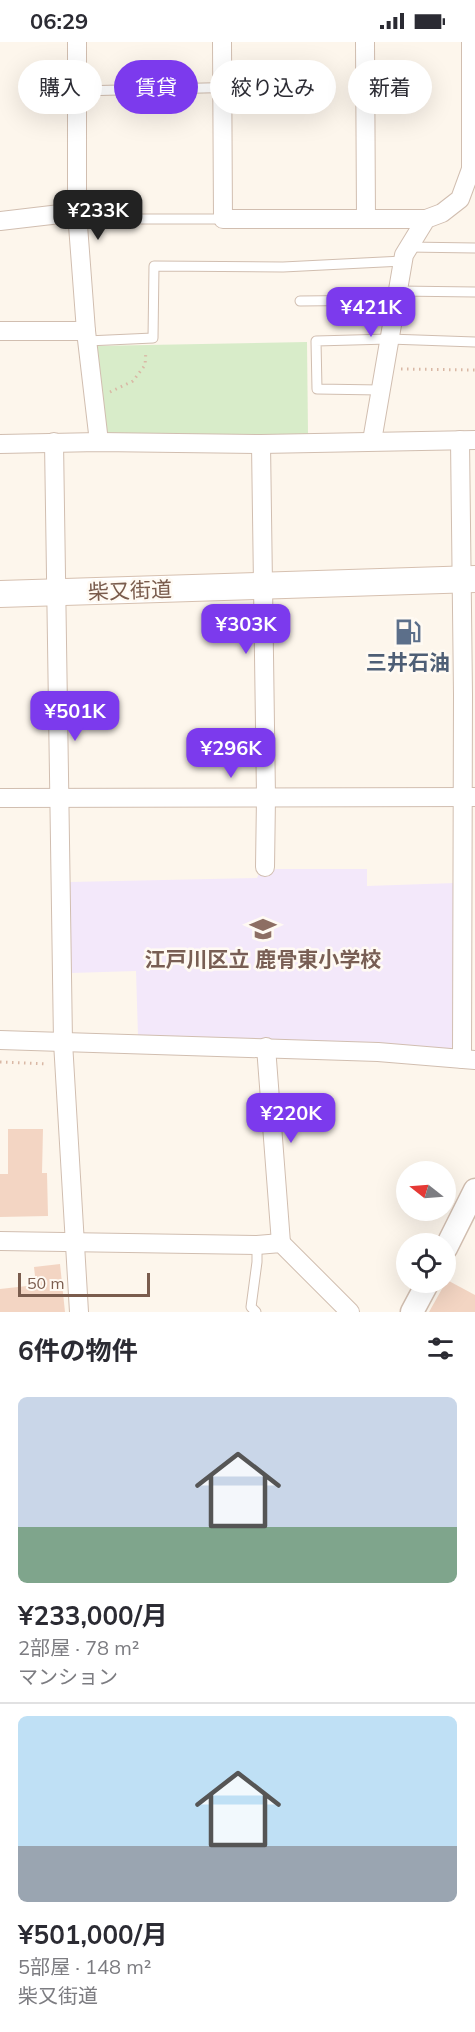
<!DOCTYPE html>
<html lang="ja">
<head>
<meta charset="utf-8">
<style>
  :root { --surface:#fff; --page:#f7f7f7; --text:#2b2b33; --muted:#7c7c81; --line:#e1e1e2; --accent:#7c3aed }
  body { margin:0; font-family:Mulish,"Noto Sans JP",sans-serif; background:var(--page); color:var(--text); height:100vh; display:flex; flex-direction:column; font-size:22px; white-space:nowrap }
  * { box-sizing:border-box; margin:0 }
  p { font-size:20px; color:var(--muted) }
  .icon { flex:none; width:33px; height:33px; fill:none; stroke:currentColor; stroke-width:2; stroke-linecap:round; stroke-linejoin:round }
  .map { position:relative; height:1270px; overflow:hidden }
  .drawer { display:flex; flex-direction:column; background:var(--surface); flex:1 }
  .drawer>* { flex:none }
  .banner { position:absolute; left:18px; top:18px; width:440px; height:54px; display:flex; gap:12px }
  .needle { width:39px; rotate:287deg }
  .tools { position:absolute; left:396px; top:1119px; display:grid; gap:12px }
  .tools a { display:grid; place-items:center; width:60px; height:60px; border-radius:50%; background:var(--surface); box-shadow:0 6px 24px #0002; font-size:30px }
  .scale { position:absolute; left:18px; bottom:15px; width:132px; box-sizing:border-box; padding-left:6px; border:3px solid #7a5c4d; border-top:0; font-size:16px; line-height:21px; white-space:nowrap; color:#7a5c4d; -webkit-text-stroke:4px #fffaf3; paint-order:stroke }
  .price { position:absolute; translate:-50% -51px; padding:0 14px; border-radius:12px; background:var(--accent); color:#fff; font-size:20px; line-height:39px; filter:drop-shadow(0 2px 3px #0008) }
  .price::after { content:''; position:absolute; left:50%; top:36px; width:18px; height:14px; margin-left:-9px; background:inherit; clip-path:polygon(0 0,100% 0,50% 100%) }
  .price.selected { background:#222; color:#fff }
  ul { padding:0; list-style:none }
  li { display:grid; align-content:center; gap:12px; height:318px; padding:0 18px }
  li+li { border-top:2px solid var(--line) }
  li span { display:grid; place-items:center; height:186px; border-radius:9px; color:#555 }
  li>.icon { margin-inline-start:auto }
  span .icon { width:108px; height:108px; fill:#fffc; stroke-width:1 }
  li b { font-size:26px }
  h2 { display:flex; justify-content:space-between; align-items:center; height:72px; padding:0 18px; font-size:26px }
  .tag { padding:0 21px; border-radius:27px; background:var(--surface); box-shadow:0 6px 24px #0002; font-size:21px; line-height:54px }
  .tag.selected { background:var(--accent); color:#fff }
  .status { display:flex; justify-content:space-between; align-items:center; height:42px; padding:0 30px; background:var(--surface); direction:ltr }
  .status svg { height:16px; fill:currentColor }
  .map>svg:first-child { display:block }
</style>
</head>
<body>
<div class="status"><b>06:29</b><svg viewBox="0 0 49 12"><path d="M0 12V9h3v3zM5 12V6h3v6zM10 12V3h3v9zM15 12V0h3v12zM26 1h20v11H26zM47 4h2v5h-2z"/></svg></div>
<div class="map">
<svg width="475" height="1270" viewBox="0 0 475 1270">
  <rect width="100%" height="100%" fill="#fdf6ec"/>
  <!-- education -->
  <path fill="#f3e8fa" d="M278,827H367V844L455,841L454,1003L449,1008L138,994L136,929L71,931L70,840L257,836L260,829Z"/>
  <!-- green -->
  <path fill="#d8ecc9" d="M307,300L308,392L99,396L93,304Z"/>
  <!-- building -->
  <g fill="#f3d5c3">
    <path d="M8,1087H43L42,1131H47L48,1174L0,1175V1132H8Z"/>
    <path d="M60,1222L65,1270H0V1247L36,1243L34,1225Z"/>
    <path d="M447,1238L475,1253V1270H429Z"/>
  </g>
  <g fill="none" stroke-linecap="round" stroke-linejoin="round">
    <!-- service casing -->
    <g stroke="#d1beb0" stroke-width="11">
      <g id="service">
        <path d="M78,49L291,44"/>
        <path d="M78,177H223"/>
        <path d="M408,205L475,206"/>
        <path d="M398,249L475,250"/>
        <path d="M300,259L396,258"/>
        <path d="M87,299L153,296L154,224L283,225L403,219"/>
        <path d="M380,348L317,347L316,299L389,297L475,300"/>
        <path d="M256,1270L251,1265L257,1220V1203"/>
      </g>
    </g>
    <!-- minor casing -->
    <g stroke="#d1beb0" stroke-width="20">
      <g id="minor">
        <path d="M77,0V170L86,289L99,400"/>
        <path d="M222,0L223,177H426"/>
        <path d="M365,0L366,176"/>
        <path d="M0,179L77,170"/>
        <path d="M0,289H86"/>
        <path d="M460,398L463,652L462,1017"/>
        <path d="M372,399L404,213L426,177L442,171L460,157L471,127V0"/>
        <path d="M54,400L63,1000L79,1270"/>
        <path d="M0,402L99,400L261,402L475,398"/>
        <path d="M261,402L266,755L265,825"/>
        <path d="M0,756L475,755"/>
        <path d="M0,998L378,1010L475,1018"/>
        <path d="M266,1005L281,1201"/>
        <path d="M0,1199L257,1203L281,1201L350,1270"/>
      </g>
    </g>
    <!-- tertiary casing -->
    <g stroke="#d1beb0" stroke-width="25">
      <g id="tertiary">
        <path d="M446,1206L475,1148"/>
        <path d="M412,1270L428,1240"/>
      </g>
    </g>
    <!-- secondary casing -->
    <g stroke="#d6c0b0" stroke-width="28">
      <path id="secondary" d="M0,552L475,537"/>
    </g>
    <!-- path -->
    <g stroke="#d9b8a5" stroke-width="3" stroke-dasharray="1.5 4.5" stroke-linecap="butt">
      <path d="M401,327L475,328"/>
      <path d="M110,350L133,339L145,323L146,309"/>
      <path d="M0,1020L47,1022"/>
    </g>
    <!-- service -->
    <use href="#service" stroke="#fff" stroke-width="9"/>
    <!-- minor -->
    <use href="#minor" stroke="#fff" stroke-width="18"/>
    <!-- tertiary -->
    <use href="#tertiary" stroke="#fff" stroke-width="22"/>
    <!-- secondary -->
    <use href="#secondary" stroke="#fff" stroke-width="26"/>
  </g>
  <!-- icons -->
  <defs>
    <g id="fuel-bare" transform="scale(2.07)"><path d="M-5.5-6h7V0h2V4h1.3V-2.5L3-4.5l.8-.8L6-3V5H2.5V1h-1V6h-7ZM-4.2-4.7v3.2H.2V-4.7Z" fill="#5c6f8a" stroke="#fffaf3" stroke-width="2.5" paint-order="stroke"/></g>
    <g id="school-bare" transform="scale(2.07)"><path d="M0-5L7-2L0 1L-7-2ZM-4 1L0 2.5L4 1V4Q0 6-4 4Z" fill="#8d6e63" stroke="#fffaf3" stroke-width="2.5" paint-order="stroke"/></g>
  </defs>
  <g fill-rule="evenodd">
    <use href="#fuel-bare" x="408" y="590"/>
    <use href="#school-bare" x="263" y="887"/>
  </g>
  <g text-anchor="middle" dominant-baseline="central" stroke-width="5" stroke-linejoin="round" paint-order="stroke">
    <!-- street labels -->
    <g font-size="21" fill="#7a5c4d" stroke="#fffaf3">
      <text transform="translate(130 548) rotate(-2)">柴又街道</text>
    </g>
    <!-- service labels -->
    <g font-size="21" font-weight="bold" fill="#4e5e75" stroke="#fffaf3">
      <text x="408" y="620">三井石油</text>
    </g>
    <!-- education labels -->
    <g font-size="21" font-weight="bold" fill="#785e54" stroke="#fffaf3">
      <text x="263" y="917">江戸川区立 鹿骨東小学校</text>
    </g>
  </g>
</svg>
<div class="tools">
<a><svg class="needle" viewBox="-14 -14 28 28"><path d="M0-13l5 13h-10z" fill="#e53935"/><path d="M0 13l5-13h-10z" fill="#7c7c81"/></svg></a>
<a><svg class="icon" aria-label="locate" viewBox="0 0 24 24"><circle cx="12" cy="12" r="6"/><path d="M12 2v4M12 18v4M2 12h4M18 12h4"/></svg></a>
</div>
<div class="scale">50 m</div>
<b class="price selected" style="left:98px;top:199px">¥233K</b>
<b class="price" style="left:371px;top:296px">¥421K</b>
<b class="price" style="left:246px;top:613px">¥303K</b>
<b class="price" style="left:75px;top:700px">¥501K</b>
<b class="price" style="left:231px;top:737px">¥296K</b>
<b class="price" style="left:291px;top:1102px">¥220K</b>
<div class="banner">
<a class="tag">購入</a>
<a class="tag selected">賃貸</a>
<a class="tag">絞り込み</a>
<a class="tag">新着</a>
</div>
</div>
<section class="drawer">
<h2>6件の物件<svg class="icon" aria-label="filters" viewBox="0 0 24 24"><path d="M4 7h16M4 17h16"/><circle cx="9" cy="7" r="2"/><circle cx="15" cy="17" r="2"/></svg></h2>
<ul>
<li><span style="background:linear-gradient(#c9d6e8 70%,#7fa58c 0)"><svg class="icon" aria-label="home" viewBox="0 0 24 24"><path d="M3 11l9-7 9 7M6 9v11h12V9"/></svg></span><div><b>¥233,000/月</b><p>2部屋 · 78 m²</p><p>マンション</p></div></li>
<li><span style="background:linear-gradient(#bfe0f5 70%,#9aa5b1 0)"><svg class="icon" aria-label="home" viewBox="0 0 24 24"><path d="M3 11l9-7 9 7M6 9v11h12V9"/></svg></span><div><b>¥501,000/月</b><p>5部屋 · 148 m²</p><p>柴又街道</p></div></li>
</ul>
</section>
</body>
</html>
